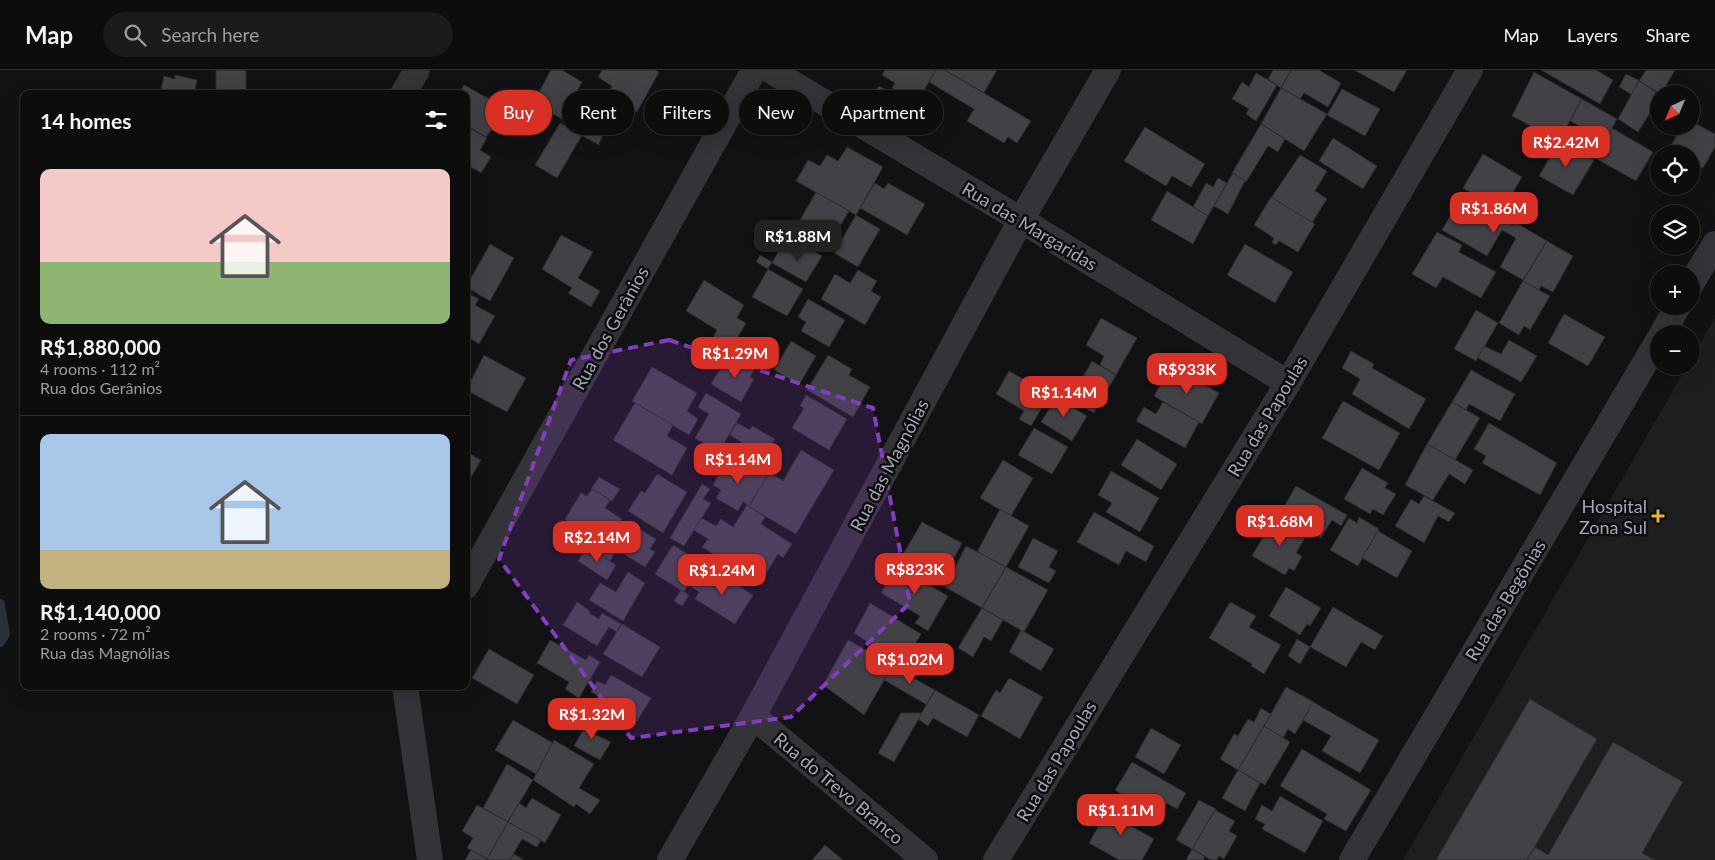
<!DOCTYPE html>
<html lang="en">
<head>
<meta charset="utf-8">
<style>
  :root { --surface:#0e0d0e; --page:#1c1b1c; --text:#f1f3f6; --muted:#9b9c9e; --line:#2e2d2e; --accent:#d93025 }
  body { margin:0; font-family:Lato,sans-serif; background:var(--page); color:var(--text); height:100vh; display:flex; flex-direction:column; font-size:19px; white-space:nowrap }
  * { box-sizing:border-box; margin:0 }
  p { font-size:16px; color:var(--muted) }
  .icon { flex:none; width:28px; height:28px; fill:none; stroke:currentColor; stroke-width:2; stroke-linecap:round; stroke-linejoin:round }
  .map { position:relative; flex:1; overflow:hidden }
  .side { position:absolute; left:20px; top:20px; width:450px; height:600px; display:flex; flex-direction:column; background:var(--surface); border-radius:10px; box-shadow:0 5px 20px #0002,0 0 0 1px var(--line) }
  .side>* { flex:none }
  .banner { position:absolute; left:485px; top:20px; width:475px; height:45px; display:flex; gap:10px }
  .needle { width:32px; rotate:224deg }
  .fabs { position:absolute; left:1650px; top:15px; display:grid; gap:10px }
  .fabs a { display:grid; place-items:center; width:50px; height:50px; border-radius:50%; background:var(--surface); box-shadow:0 5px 20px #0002,0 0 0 1px var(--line); font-size:25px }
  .price { position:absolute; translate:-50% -42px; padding:0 11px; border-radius:10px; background:var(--accent); color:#fff; font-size:16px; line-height:32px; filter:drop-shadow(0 1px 2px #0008) }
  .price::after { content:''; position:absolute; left:50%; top:30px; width:15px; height:11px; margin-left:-8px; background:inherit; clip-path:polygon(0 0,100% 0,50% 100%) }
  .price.active { background:#222; color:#fff }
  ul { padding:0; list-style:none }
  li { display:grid; align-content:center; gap:10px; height:265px; padding:0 20px }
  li+li { border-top:1px solid var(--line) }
  li span { display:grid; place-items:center; height:155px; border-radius:10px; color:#555 }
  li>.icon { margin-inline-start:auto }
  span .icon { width:90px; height:90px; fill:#fffc; stroke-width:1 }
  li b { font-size:21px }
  h2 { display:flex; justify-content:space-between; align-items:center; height:60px; padding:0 20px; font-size:21px }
  .chip { padding:0 18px; border-radius:22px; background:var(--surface); box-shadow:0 5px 20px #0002,0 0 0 1px var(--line); font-size:18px; line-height:45px }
  .chip.active { background:var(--accent); color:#fff }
  header { display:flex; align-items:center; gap:30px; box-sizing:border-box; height:70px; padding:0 25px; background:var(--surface); border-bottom:1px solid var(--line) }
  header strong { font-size:24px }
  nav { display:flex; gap:28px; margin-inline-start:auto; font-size:18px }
  .search { width:350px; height:45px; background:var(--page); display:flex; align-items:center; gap:12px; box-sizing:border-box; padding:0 18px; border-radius:28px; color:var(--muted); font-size:19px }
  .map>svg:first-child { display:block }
</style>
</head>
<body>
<header>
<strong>Map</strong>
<div class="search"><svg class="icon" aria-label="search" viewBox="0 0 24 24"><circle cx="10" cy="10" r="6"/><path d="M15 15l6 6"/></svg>Search here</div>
<nav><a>Map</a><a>Layers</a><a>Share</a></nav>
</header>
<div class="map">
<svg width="1715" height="790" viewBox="0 0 1715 790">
  <rect width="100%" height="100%" fill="#121113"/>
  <!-- built -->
  <path fill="#1e1e20" d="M1715,248V790H1403L1687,296H1691V289Z"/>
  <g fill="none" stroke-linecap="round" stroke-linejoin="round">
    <!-- stream -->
    <path stroke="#2b3138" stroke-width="10" d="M0,534L5,564L0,572"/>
  </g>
  <!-- building -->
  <g fill="#414146" stroke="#2c2c2f">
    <rect x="216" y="0" width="30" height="24"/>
    <path d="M551,0H562L582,12L562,49L533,33Z"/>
    <path d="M602,0H655L659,2L637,42L607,26L612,16L598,7Z"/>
    <path d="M885,0H936L911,42L875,21L879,16L902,29L904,26L892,18L895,13L882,5Z"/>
    <path d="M936,0H945L1031,51L1017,73L1008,67L1004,73L967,51L974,39L929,12Z"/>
    <path d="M945,0H997L984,23Z"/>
    <path d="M1273,0H1291L1281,18L1268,9Z"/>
    <path d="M1291,0H1319L1341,13L1328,37L1304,23L1300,29L1281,18Z"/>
    <path d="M1354,0H1407L1394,22Z"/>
    <path d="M1541,0H1596L1613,10L1600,34Z"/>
    <path d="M1646,0H1675L1661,24L1639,11Z"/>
    <path d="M1534,2L1582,29L1559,71L1512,46Z"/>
    <path d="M1256,3L1277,15L1256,51L1246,44L1249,39L1232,29L1242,12L1249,17Z"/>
    <path d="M1626,4L1640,11L1632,25L1619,17Z"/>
    <path d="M175,5L197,10L194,24H160L164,6L175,9Z"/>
    <path d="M1639,11L1659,24V34L1656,40L1653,38L1638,62L1618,49Z"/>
    <path d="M464,15L511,41L499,61L493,58L486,67L466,55V24H459Z"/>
    <path d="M1281,18L1327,44L1304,81L1261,54Z"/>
    <path d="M1342,19L1380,39L1365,66L1327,45Z"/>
    <path d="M590,22L619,34L607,66L603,64L599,75L579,64L583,52L578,49Z"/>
    <path d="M1582,29L1617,49L1599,81L1585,72L1590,62L1570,51Z"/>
    <path d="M1691,51L1715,64V77L1703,98L1691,92V84H1677L1669,79L1682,56H1691Z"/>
    <path d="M560,53L582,65L557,108L535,95Z"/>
    <path d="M1261,54L1285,69L1278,82L1268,76L1246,112L1232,103Z"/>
    <path d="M466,56L487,68L480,80L491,87L481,103L469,96L466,101Z"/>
    <path d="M1145,57L1205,94L1191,117L1172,106L1166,116L1124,91Z"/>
    <path d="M1612,58L1653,82L1636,111L1595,88Z"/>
    <path d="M1333,68L1377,96L1363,119L1319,91Z"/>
    <path d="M1560,70L1594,90L1573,125L1539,106Z"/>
    <path d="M847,77L883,97L856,145L796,111L808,90L820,96L827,85L838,91Z"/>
    <path d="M1483,84L1522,107L1502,141L1463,118Z"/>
    <path d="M1300,85L1327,101L1315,121L1327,129L1312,153L1271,128Z"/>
    <path d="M1233,103L1245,111L1228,144L1214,136Z"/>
    <path d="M1218,108L1227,113L1208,146L1193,137L1206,113L1213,117Z"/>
    <path d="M875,113L884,119L888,113L925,134L907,165L860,138Z"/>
    <path d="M1167,121L1208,146L1193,174L1151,150Z"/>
    <path d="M816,122L849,141L829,175L796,157Z"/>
    <path d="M1464,122L1547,171L1523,210L1500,197L1516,168L1502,160L1487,186L1442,160Z"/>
    <path d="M1271,127L1315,154L1298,182L1279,171L1276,175L1272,173L1274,168L1254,155Z"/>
    <path d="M856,145L880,159L858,197L834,183Z"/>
    <path d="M1437,162L1462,175L1459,182L1496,202L1481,228L1443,207L1436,218L1412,204Z"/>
    <path d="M561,165L593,182L578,208L600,221L591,237L568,223L572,218L542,199Z"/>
    <path d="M1547,171L1573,186L1553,222L1541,216L1539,220L1523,211Z"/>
    <path d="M490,174L514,188L490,231L466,217Z"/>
    <path d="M1245,174L1293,202L1275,233L1227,205Z"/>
    <path d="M804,175L822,186L806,212L772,193L781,176L797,185Z"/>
    <path d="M760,185L772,192L768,199L756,192Z"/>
    <path d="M768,199L803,219L787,246L752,227Z"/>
    <path d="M858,200L877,211L871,221L881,227L865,255L821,229L835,204L850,213Z"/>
    <path d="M704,210L744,235L737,248L746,253L730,281L712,270L717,260L686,241Z"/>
    <path d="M1523,211L1550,226L1530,260L1524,256L1519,265L1499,253Z"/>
    <path d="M466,222L479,229L475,235L495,246L479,274L466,266Z"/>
    <path d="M808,229L845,250L829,277L801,261L806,252L798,247Z"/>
    <path d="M1476,240L1498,253L1476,291L1454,279Z"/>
    <path d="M1564,244L1605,267L1588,296L1548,273Z"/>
    <path d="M1101,248L1137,268L1116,305L1100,295L1104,286L1086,275Z"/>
    <path d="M1509,270L1537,286L1521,312L1478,288L1484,276L1501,284Z"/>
    <path d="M791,271L816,286L799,315L774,300Z"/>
    <path d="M1351,281L1374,294L1372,298L1426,329L1409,359L1352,324L1360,309L1342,298Z"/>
    <path d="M484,285L526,308L507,342L466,320Z"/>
    <path d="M828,285L852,299L849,305L870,317L853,347L807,320Z"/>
    <path d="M743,288L756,296L750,307L754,309L741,332L711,314L725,291L736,298Z"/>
    <path d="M1092,291L1116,305L1094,343L1078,334L1087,316L1080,312Z"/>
    <path d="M1171,296L1219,323L1202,354L1154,326Z"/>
    <path d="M652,297L697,323L687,341L698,349L689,365L632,331Z"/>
    <path d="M1471,300L1515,324L1500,351L1469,334L1466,340L1452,332Z"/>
    <path d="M1009,301L1050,324L1031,356L1019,349L1024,341L996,324Z"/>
    <path d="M706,323L741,344L719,382L695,368L709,344L698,337Z"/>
    <path d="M1059,323L1071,330L1069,335L1087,346L1072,371L1041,352Z"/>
    <path d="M806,325L847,349L829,380L792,358L804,338L800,336Z"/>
    <path d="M1343,331L1400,363L1379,400L1322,368Z"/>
    <path d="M1163,332L1199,352L1185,378L1136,351L1144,337L1156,344Z"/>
    <path d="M1452,332L1480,348L1455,390L1427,374Z"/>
    <path d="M635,333L673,355L667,366L687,378L672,405L613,370Z"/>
    <path d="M737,353L750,360L752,356L775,369L770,377L773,379L766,390L762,387L756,399L733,385L741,372L730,365Z"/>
    <path d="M1489,353L1557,393L1540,425L1482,393L1486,386L1474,379Z"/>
    <path d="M1034,358L1068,377L1052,404L1018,385Z"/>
    <path d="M1137,369L1177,394L1161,420L1121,395Z"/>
    <path d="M1427,374L1473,400L1465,414L1449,404L1433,430L1405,415Z"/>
    <path d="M801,380L834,400L796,464L749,437L769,402L783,411Z"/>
    <path d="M466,382L481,390L466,416Z"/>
    <path d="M727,390L752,405L756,399L767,406L749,436L743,432L738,441L716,428L721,420L713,415Z"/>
    <path d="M1003,390L1033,408L1011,446L980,428Z"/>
    <path d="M1362,398L1388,413L1385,418L1396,424L1383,445L1373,439L1370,444L1344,429Z"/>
    <path d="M1111,401L1159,428L1140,462L1106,442L1112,433L1098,425Z"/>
    <path d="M657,404L687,422L663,463L628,441L641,421L645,423Z"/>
    <path d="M599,407L620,419L612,431L591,419Z"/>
    <path d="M702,414L710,419L703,429L711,433L684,476L670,468Z"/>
    <path d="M1296,416L1347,445L1341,456L1332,450L1321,468L1311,463L1308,467L1277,449Z"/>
    <path d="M592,419L610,430L605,438L622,449L609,471L603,468L600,472L565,449L581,423L587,426Z"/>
    <path d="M1424,426L1455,443L1449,452L1438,446L1424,473L1395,456L1411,429L1419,434Z"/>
    <path d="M747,435L765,447L761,454L792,474L783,488L778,484L760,513L702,477L708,469L694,460L701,448L716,456L721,449L733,457Z"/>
    <path d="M1000,439L1029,456L1006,497L977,482Z"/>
    <path d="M1094,442L1154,476L1146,492L1126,481L1119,495L1077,472Z"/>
    <path d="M1359,447L1379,459L1358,496L1330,480L1349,448L1357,453Z"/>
    <path d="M1274,448L1306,466L1296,483L1302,486L1294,501L1289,498L1285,505L1252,486Z"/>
    <path d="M628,452L656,469L650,479L655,482L645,497L612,477Z"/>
    <path d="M922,452L962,473L940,514L899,491Z"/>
    <path d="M1378,461L1412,481L1397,508L1362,488Z"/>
    <path d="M1033,468L1058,481L1049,497L1056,501L1049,513L1018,497Z"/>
    <path d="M597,469L616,481L610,491L591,479Z"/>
    <path d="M673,475L702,493L684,522L655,504Z"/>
    <path d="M966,476L1006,497L982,538L945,517Z"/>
    <path d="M587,477L616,495L607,510L578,491Z"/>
    <path d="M900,491L923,504L919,509L948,526L928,561L915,553L920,546L881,523Z"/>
    <path d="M1006,497L1048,520L1024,562L982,538Z"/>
    <path d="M714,500L753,525L735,554L695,529L699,522L691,517L699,503L708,509Z"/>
    <path d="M628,502L645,513L623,551L589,530L600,513L616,522Z"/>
    <path d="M1286,517L1321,538L1310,556L1307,554L1300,565L1269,546Z"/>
    <path d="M681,520L689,525L682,536L674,531Z"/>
    <path d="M577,532L590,541L589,543L599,549L602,543L621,554L617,562L609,557L597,576L563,555Z"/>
    <path d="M1230,532L1256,546L1249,557L1281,575L1264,604L1251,596L1252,594L1209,568Z"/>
    <path d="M870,533L921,564L906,591L894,584L892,588L854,563Z"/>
    <path d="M1333,537L1383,566L1375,580L1361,572L1346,597L1310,577Z"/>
    <path d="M982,538L1003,550L991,571L984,567L973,587L958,578Z"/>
    <path d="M622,554L660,577L642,607L603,584Z"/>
    <path d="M1021,560L1054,579L1041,601L1009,582Z"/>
    <path d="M1297,569L1310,577L1300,594L1288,586Z"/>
    <path d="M550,570L586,590L589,585L600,592L579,628L565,619L569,612L537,593Z"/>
    <path d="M848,570L893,595L864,645L823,615Z"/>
    <path d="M489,579L534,605L517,634L472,608Z"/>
    <path d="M892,596L935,620L927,635L884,610Z"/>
    <path d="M611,605L651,628L633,658L592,635L598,626L591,622L597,611L605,615Z"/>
    <path d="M1009,608L1043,627L1020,669L981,646L996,620L1000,623Z"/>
    <path d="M1286,617L1314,632L1295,664L1288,659L1283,668L1264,656Z"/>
    <path d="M935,620L979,645L967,667L933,648L928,656L918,649Z"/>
    <path d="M1530,629L1597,669L1527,790H1436Z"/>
    <path d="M1530,629L1597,669L1527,790H1436Z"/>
    <path d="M1313,632L1379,670L1360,703L1322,681L1331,666L1303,650Z"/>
    <path d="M1261,638L1271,644L1238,700L1220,689L1234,664L1238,666L1248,649L1254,652Z"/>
    <path d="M901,643H922L894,692L878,683Z"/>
    <path d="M591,646L602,653L594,664L611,672L600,690L574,676Z"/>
    <path d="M513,650L553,673L536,704L495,680Z"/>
    <path d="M1264,656L1290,672L1265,715L1238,700Z"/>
    <path d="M1151,658L1181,675L1164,704L1135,687Z"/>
    <path d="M554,670L594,694L579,718L600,730L590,744L576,734L574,737L533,710Z"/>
    <path d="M1613,672L1683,712L1642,783L1655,790H1527L1535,777L1548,785Z"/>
    <path d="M1302,679L1371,720L1346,761L1324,749L1327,744L1280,716Z"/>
    <path d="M1132,692L1186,723L1177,739L1167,733L1153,757L1115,734L1121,724L1115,720Z"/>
    <path d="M507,694L533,710L508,752L483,738Z"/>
    <path d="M1238,700L1260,713L1245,741L1222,728Z"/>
    <path d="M1280,726L1323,751L1305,783L1262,759L1265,754L1255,749L1262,735L1272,741Z"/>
    <path d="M532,728L561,745L545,773L508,752L519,733L526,738Z"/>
    <path d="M1199,730L1216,739L1192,779L1176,770Z"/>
    <path d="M1112,732L1136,747L1131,756L1154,769L1142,790H1119L1089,773Z"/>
    <path d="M477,735L508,752L487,789L467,778L473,768L462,761Z"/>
    <path d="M1215,740L1235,751L1229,761L1237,766L1224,789L1219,786L1217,790H1211L1192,779Z"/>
    <path d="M508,752L541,770L537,777L522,769L510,790H488L487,789Z"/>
    <path d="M825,775L843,790H812Z"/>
    <path d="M1192,779L1205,787L1203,790H1186Z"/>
    <path d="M471,780L487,789L486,790H465Z"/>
    <path d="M514,784L524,790H510Z"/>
  </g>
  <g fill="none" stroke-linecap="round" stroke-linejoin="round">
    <!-- minor -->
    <g stroke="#333338" stroke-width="26">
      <path d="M770,0L1021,150L1288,313"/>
      <path d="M403,24L417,0"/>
      <path d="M1691,214L1715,174"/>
      <path d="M1662,264L1678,236"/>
      <path d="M466,516L754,0"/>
      <path d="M405,616L430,790"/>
      <path d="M753,646L925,790"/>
      <path d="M670,790L753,646L1021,150L1108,0"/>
      <path d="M996,790L1288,313L1470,0"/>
      <path d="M1352,790L1659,269"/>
    </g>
  </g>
  <!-- marked area -->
  <path fill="#813ebd" fill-opacity="0.2" stroke="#813ebd" stroke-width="4" stroke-dasharray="10 6" stroke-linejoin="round" d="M669,270L873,338L910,533L791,647L631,668L499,489L571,290Z"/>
  <!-- markers -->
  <path fill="#e7b536" stroke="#0d0c0e" stroke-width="2" d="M1655.5 438.5h5v5h5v5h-5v5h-5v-5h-5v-5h5z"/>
  <g text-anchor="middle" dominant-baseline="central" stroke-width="5" stroke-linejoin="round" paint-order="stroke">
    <!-- street labels -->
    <g font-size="18" fill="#a4a7b3" stroke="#0d0c0e">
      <text transform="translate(1030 156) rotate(31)">Rua das Margaridas</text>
      <text transform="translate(610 258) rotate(-61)">Rua dos Gerânios</text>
      <text transform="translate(1267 346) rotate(-59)">Rua das Papoulas</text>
      <text transform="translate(889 395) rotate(-62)">Rua das Magnólias</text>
      <text transform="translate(1505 530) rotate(-59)">Rua das Begônias</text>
      <text transform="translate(1056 691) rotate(-59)">Rua das Papoulas</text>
      <text transform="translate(839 718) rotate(40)">Rua do Trevo Branco</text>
    </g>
    <!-- poi labels -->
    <g font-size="18" fill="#a4a7b3" stroke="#0d0c0e" text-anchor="end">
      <text x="1647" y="436">Hospital<tspan x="1647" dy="21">Zona Sul</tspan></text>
    </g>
  </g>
</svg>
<div class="fabs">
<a><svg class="needle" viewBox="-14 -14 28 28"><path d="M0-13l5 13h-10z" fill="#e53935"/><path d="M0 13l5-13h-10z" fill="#9b9c9e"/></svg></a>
<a><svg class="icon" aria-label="locate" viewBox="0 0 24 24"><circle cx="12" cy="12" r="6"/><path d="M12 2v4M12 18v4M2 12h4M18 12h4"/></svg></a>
<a><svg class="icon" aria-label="layers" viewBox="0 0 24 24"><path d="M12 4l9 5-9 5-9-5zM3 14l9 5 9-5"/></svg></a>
<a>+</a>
<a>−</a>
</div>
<b class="price" style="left:1566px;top:98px">R$2.42M</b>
<b class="price" style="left:1494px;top:164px">R$1.86M</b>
<b class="price active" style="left:798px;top:192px">R$1.88M</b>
<b class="price" style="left:735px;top:309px">R$1.29M</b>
<b class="price" style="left:1187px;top:325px">R$933K</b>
<b class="price" style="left:1064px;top:348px">R$1.14M</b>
<b class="price" style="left:738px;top:415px">R$1.14M</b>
<b class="price" style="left:1280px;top:477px">R$1.68M</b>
<b class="price" style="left:597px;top:493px">R$2.14M</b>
<b class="price" style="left:915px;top:525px">R$823K</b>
<b class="price" style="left:722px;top:526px">R$1.24M</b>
<b class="price" style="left:910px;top:615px">R$1.02M</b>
<b class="price" style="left:592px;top:670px">R$1.32M</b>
<b class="price" style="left:1121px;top:766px">R$1.11M</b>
<div class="banner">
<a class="chip active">Buy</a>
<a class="chip">Rent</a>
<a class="chip">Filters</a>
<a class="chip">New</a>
<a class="chip">Apartment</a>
</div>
<section class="side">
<h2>14 homes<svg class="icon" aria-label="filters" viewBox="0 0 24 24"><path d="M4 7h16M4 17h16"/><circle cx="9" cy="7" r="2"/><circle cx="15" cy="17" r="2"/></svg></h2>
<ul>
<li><span style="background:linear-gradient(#f6c9c9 60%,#8fb573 0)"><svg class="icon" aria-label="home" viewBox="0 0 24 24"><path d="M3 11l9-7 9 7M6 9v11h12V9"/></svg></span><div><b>R$1,880,000</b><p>4 rooms · 112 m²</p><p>Rua dos Gerânios</p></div></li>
<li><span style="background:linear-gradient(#a9c7e8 75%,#c2b280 0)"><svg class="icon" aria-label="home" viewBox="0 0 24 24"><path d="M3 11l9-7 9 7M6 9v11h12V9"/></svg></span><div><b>R$1,140,000</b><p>2 rooms · 72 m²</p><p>Rua das Magnólias</p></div></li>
</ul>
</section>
</div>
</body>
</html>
